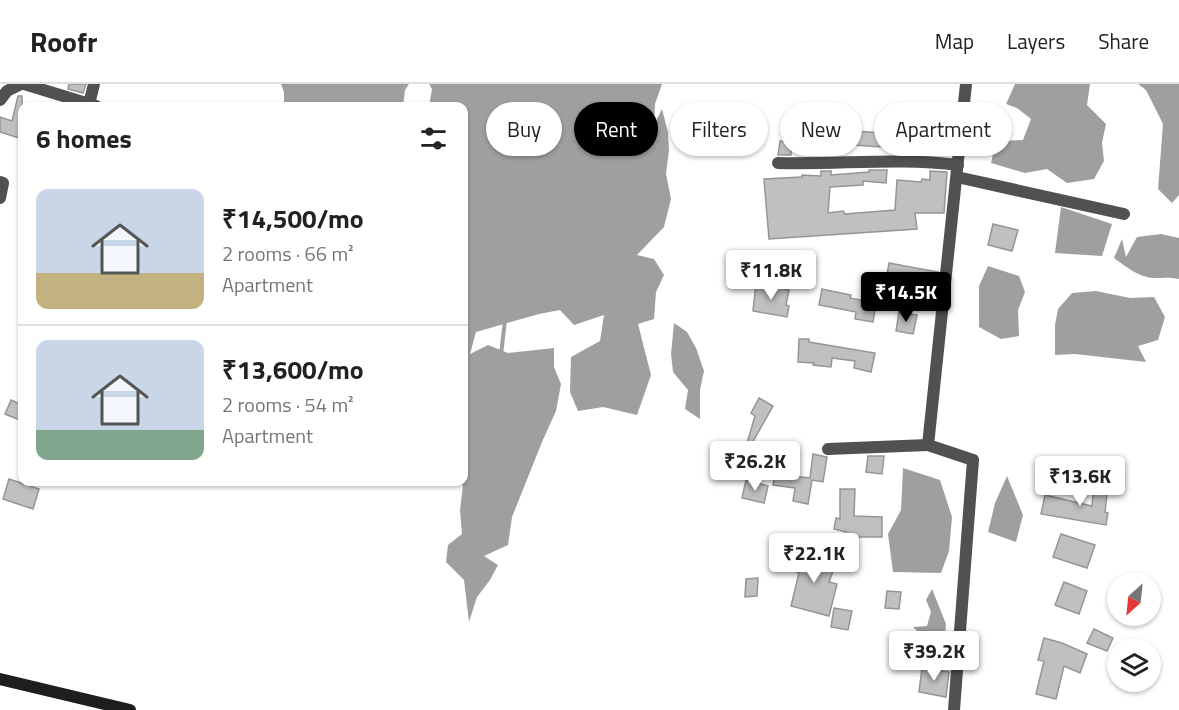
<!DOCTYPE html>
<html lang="en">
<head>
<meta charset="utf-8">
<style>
  :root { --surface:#fff; --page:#f2f2f2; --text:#222; --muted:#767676; --line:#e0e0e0; --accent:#000 }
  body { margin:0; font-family:"Titillium Web",sans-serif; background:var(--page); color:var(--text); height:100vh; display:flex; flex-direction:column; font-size:22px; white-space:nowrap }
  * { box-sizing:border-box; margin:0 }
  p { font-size:20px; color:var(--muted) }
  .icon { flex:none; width:33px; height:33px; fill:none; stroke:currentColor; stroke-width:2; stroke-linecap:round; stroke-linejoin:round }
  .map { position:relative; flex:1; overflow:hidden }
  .side { position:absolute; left:18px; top:18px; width:450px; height:384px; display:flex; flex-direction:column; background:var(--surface); border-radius:12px; box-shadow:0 2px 4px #0004 }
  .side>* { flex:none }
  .banner { position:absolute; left:486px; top:18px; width:570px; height:54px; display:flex; gap:12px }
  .needle { width:39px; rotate:207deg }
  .buttons { position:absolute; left:1107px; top:488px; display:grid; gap:12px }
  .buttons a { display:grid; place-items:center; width:54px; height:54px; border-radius:50%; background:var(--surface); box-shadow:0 2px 4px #0004; font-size:30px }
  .price { position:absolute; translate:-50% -51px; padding:0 14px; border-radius:6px; background:#fff; color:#222; font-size:20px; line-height:39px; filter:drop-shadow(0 2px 3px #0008) }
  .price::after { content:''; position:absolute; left:50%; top:36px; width:18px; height:14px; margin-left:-9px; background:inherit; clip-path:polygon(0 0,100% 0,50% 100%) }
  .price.selected { background:var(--accent); color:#fff }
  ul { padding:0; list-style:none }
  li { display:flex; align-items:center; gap:18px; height:150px; padding:0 18px }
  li+li { border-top:2px solid var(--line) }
  li span { display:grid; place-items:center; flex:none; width:168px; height:120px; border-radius:12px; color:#555 }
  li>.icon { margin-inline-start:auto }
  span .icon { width:72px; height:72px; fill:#fffc; stroke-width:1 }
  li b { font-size:26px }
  h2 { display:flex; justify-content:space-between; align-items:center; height:72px; padding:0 18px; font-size:26px }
  .pill { padding:0 21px; border-radius:27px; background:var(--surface); box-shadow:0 2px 4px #0004; font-size:21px; line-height:54px }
  .pill.selected { background:var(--accent); color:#fff }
  header { display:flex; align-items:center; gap:36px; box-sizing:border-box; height:84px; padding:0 30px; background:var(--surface); border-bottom:2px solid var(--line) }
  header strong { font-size:28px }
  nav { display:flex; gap:33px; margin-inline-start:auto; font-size:21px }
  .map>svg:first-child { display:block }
</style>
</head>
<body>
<header>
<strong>Roofr</strong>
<nav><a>Map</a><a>Layers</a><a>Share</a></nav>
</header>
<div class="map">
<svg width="1179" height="626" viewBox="0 0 1179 626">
  <rect width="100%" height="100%" fill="#fff"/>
  <!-- water -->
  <g fill="#9f9f9f">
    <path d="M281,0H409L405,6L403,22H284V8Z"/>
    <path d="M429,0H662L655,20L654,41L662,25L668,48L669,66L666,90L671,115L664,143L637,171L654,175L664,191L656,208L654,235L638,240L651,291L637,331L603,323L578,327L570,308L571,273L600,257L604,231L574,241L560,226L539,230L476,248L470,270L488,261L508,269L554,264V283L561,300L556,327L542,358L512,433L508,461L484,472L498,481L490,496L477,513L469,538L464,496L446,478L448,461L462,450L460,426L463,401L442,398H464V22H429L432,5Z"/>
    <path d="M1015,0H1090L1087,21L1106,40L1102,59L1104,77L1094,95L1067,99L1047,85L1025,89L991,79L996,57L1023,56L1031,35L1017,24L1006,20Z"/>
    <path d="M1138,0H1179V111L1172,119L1158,105L1163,40L1146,6Z"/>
    <path d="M1061,123L1112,140L1102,172L1055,169Z"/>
    <path d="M1161,150L1179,154V195C1170,193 1163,194 1154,194C1140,194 1125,182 1114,174L1122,155L1126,173L1137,153Z"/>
    <path d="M988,182L1019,192L1025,208L1018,226L1019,252L1001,255L979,243V202Z"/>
    <path d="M1096,207L1130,214L1154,213L1165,233L1158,256L1138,262L1146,278L1075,270L1055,271V241L1058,225L1072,209Z"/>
    <path d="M674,239L687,248L696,264L704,287L700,306V335L685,325L688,306L673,288L671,270Z"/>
    <path d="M903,384L940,396L952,433L949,467L941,489L893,488L888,450L901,426Z"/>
    <path d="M1007,392L1023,431L1016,458L988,448L995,419Z"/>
    <path d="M932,505L946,540L945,552L934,558L923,553L913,543L927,542L931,528L926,516Z"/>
  </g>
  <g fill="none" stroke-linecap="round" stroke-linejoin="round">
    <!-- stream -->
    <path stroke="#9f9f9f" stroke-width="4" d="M501,271L505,236"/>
  </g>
  <!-- building -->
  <g fill="#c0c0c0" stroke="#959595" stroke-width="1.5">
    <path d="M69,0H86L83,9L68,5Z"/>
    <path d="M18,12H22V42L19,54L0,48V33L12,37Z"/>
    <path d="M808,36L829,39V38L853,39V47L883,49L882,63L852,61V65L829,64V52L806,48Z"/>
    <path d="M897,42L907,45L904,61L894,58Z"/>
    <path d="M780,57L792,59L791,71H778Z"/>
    <path d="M869,86H887L886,99L863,97V101L830,103L828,129L843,127L845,130L895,126L897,96L921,98L922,95L930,96V87L947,88L944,129H915L917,145L769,155L764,95L802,93V91L821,92V87H831V91L869,88Z"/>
    <path d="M993,140L1018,146L1012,167L988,161Z"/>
    <path d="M889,179L938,188L936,209L923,207L924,203L886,196Z"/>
    <path d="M756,200L789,206L786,221L789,222L787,233L753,227Z"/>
    <path d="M822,205L851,211L850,214L876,219L873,238L855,235L856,228L819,221Z"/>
    <path d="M899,228L917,231L913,250L896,247Z"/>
    <path d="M799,255H809V258L875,269L871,288L854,284L855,277L832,274L831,283L813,281L814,279L798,278Z"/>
    <path d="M759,314L773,322L751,361L747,359L755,332L751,329Z"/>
    <path d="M11,316L22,321V337L5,330Z"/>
    <path d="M813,370L827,373L823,398L812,396L808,420L793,417L795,404L773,401L775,390L810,394Z"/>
    <path d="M868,372H884L882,390L866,388Z"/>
    <path d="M9,395L39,405L33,425L3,415Z"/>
    <path d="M746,396L768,402L764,419L742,414Z"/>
    <path d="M1094,399L1108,401L1105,428L1108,429L1106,441L1041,430L1045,411L1092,422Z"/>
    <path d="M840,405H855L854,432L882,433V453H859L855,468L841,464L846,448L834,445L836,434L840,435Z"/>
    <path d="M1061,450L1095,461L1087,484L1053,473Z"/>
    <path d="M824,465L839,471L829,498L837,500L829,532L791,522L799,489L779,481L783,471L817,485Z"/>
    <path d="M758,494L757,512L745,513L746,495Z"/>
    <path d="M1064,498L1087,507L1079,530L1055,521Z"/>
    <path d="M887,507L901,508L899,525L885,524Z"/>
    <path d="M834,524L852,527L848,546L831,543Z"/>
    <path d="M1094,545L1113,554L1107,567L1087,559Z"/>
    <path d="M1044,554L1062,559L1087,570L1080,589L1064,582L1056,615L1036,610L1044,577L1038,576Z"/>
    <path d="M922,584L949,588L946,613L919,608Z"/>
  </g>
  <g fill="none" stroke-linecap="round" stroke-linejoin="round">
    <!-- minor -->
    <g stroke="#515151" stroke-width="12">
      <path d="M24,0L96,22"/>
      <path d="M0,16L7,7L21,0"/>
      <path d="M89,20L94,0"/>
      <path d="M778,79C838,81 898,73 958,81"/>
      <path d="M957,93L1124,130"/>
      <path d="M0,98L3,99L0,114"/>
      <path d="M828,365L928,361"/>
      <path d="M954,626L973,376L928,361L966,0"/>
    </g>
    <!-- secondary -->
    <path stroke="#1e1e1e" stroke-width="12" d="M0,595L130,626"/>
  </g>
</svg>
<div class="buttons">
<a><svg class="needle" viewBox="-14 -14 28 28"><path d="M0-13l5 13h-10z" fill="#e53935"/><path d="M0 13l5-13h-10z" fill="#767676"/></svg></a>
<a><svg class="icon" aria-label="layers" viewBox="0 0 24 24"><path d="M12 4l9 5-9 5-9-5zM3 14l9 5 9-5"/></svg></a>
</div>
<b class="price" style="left:771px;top:217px">₹11.8K</b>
<b class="price selected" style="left:906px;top:239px">₹14.5K</b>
<b class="price" style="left:755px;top:408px">₹26.2K</b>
<b class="price" style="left:1080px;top:423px">₹13.6K</b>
<b class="price" style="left:814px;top:500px">₹22.1K</b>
<b class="price" style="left:934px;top:598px">₹39.2K</b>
<div class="banner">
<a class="pill">Buy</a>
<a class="pill selected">Rent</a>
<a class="pill">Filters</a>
<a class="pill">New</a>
<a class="pill">Apartment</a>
</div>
<section class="side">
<h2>6 homes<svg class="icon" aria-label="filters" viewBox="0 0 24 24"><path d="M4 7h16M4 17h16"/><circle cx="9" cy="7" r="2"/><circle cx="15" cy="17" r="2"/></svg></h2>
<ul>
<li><span style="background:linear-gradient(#c9d6e8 70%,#c2b280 0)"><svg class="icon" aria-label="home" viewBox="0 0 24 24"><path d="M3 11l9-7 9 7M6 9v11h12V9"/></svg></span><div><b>₹14,500/mo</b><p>2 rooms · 66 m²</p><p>Apartment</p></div></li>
<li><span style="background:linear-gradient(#c9d6e8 75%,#7fa58c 0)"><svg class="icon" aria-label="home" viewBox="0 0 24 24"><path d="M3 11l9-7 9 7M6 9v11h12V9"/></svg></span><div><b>₹13,600/mo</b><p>2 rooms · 54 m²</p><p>Apartment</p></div></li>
</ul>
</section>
</div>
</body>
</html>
